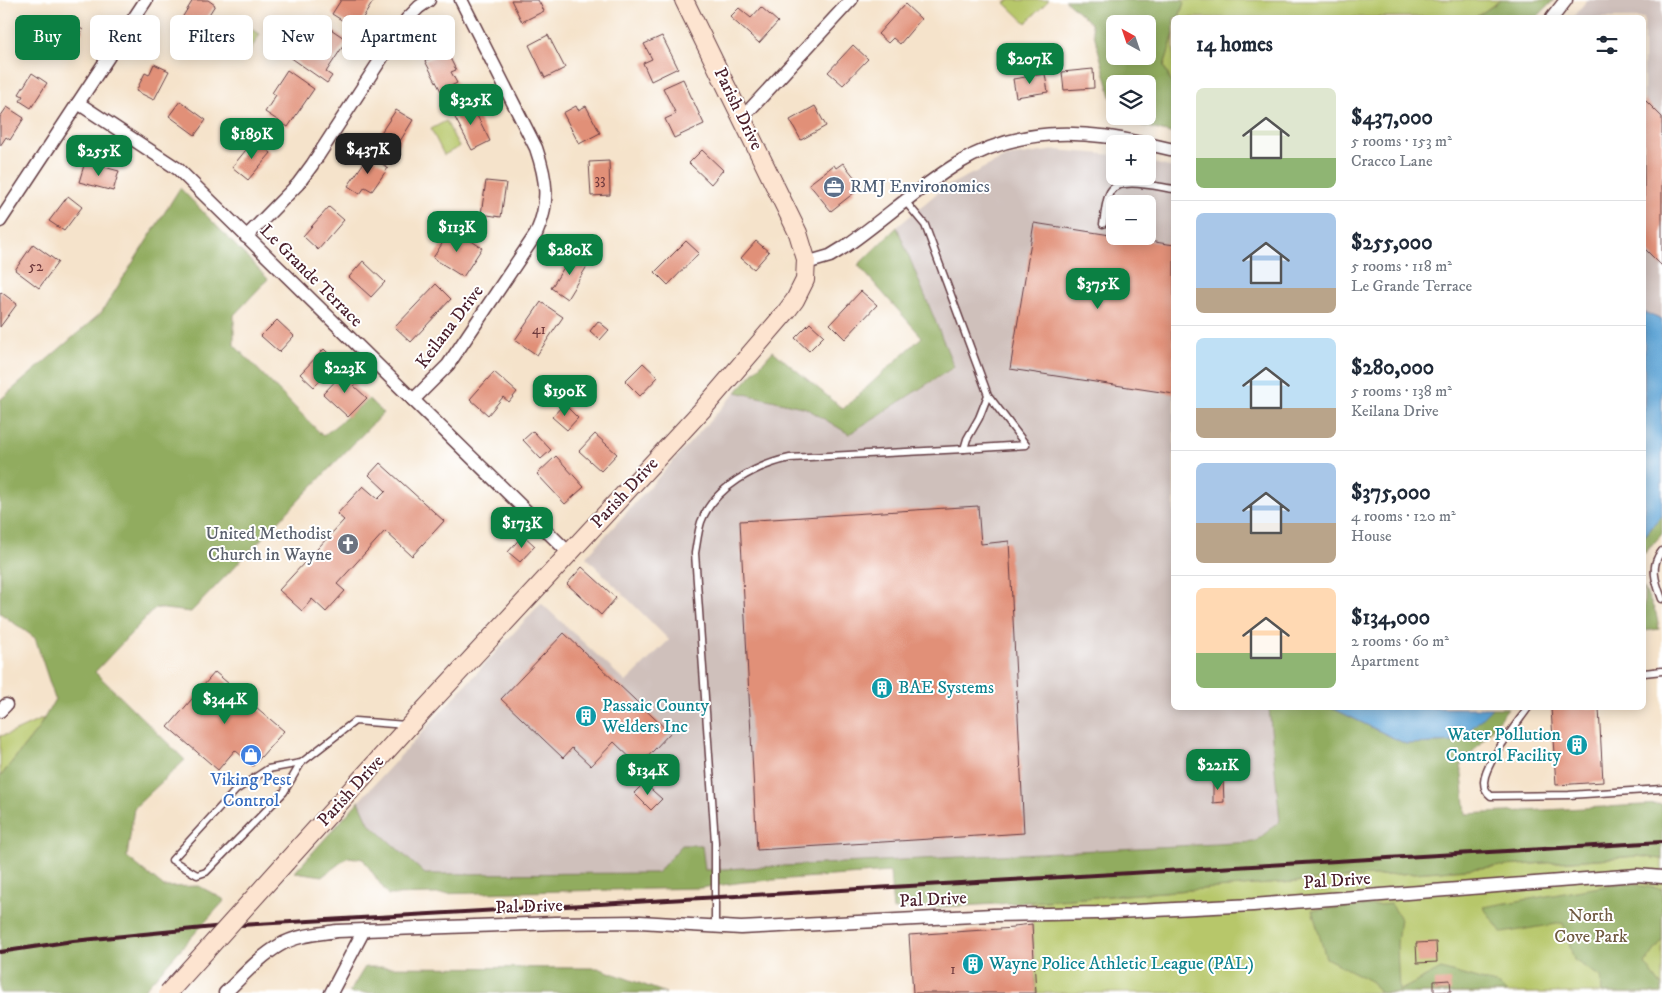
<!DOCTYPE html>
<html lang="en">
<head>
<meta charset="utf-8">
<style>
  :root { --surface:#fff; --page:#f6f6f7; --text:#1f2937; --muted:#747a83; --line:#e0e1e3; --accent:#0b8043 }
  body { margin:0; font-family:"IM FELL DW Pica",serif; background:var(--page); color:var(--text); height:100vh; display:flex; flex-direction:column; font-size:19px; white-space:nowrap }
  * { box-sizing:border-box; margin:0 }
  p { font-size:16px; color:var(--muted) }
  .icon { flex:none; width:28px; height:28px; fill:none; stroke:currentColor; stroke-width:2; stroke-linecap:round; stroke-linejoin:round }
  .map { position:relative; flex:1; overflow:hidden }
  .side { position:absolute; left:1171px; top:15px; width:475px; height:695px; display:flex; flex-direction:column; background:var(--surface); border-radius:8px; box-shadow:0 2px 12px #0003 }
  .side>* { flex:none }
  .top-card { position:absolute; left:15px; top:15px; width:475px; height:45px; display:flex; gap:10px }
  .needle { width:32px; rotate:320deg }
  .buttons { position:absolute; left:1106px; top:15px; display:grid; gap:10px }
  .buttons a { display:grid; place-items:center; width:50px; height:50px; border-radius:8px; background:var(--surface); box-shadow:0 2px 12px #0003; font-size:25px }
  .price { position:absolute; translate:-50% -42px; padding:0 11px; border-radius:10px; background:var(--accent); color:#fff; font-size:16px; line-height:32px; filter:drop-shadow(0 1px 2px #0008) }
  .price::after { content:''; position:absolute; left:50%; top:30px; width:15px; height:11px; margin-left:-8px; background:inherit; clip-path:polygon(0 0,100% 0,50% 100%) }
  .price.on { background:#222; color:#fff }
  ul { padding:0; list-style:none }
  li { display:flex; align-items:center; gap:15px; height:125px; padding:0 25px }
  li+li { border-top:1px solid var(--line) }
  li span { display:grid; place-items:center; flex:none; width:140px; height:100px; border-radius:8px; color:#555 }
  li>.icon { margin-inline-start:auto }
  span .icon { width:60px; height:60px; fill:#fffc; stroke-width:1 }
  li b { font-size:21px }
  h2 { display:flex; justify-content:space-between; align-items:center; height:60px; padding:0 25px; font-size:21px }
  .tag { padding:0 18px; border-radius:8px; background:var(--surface); box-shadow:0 2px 12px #0003; font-size:18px; line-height:45px }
  .tag.on { background:var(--accent); color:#fff }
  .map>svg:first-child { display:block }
</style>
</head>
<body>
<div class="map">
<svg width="1662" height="993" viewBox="0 0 1662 993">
  <rect width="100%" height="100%" fill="#fff"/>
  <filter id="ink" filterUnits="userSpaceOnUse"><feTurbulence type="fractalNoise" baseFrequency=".02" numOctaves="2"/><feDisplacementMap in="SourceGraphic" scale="10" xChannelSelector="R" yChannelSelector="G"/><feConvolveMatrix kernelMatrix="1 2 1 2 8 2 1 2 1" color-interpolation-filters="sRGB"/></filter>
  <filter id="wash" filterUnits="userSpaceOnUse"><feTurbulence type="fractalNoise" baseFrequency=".0096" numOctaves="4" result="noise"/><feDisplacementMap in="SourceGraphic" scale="20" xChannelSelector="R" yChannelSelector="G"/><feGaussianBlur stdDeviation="1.12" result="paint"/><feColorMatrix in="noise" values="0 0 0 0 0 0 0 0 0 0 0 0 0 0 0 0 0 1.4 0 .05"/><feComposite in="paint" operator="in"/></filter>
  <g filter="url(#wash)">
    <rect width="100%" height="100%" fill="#f5e3cb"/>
    <!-- industrial -->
    <g fill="#cfc0bb" fill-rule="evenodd">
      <path d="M1587,0H1662V320L1644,312V18H1573Z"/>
      <path d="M1056,150L1115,155V176H1148V162L1174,168V708H1269L1280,821L1255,842L705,870L702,845L657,873L425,874L369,823L359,801L541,603L626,682L669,640L586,557L736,392L806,408L849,434L954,368L897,227L943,188L1006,157ZM1115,204H1148V236H1115Z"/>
    </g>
    <!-- green -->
    <g fill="#b7c76a" stroke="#80734a">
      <path d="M1009,0H1049L1026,23L1005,3Z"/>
      <path d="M1182,0H1501L1476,17L1179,18L1184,2Z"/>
      <path d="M233,19L260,34L250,51L223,35Z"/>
      <path d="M1174,34V89L1164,66Z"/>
      <path d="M446,121L459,147L444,155L431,129Z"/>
      <path d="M44,718L38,729L0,777V736L9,734Z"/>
      <path d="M1637,856L1662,859V993H1036L1031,902Z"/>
    </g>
    <!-- forest -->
    <g fill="#91ac5e" stroke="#6e6644" fill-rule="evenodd">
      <path d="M1065,0H1182L1184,2L1179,17L1174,18V34L1164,66L1174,89V134L1117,119L1116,116H1148V84H1115V111L1091,23ZM1115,24H1148V56H1115Z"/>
      <path d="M1501,0H1554L1537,17H1476Z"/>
      <path d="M180,188L268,279L234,315V345L323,436L369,399L383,413L191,612L155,608L95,672L185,760L134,808L127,857L164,887L199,886L225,900L141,993H0V777L38,729L55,699L35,638L0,613V400L101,313Z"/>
      <path d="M897,227L954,367L849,434L806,408L736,392L773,351L843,409L922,337L858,265Z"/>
      <path d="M1662,515V534L1644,554V537Z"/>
      <path d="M1644,588L1656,613L1659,629L1644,631Z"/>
      <path d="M1269,708H1332L1406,744L1458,742L1492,708H1508L1483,740L1461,765L1466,814L1662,804V859L1637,856L1031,902L893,910L890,872L744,882L700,888L388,895L363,859L348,857L323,876L295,872L359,801L369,823L425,874L657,873L682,845H702L705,870L1255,842L1280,821Z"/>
      <path d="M1623,883L1662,889V940L1645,964L1662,987V993H1602L1601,977L1574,960L1563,923L1502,933L1483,907Z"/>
      <path d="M1391,904L1400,917L1397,944L1399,991L1441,969L1499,985L1507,993H1380L1372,982L1326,958L1312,910Z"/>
      <path d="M365,967L598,968L666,993H349Z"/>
    </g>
    <!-- water -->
    <g fill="#61a6d7" stroke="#566281">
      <path d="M1644,312L1662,320V515L1644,537Z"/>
      <path d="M1332,708H1492L1458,742L1406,744Z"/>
    </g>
    <g id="blocks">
      <!-- building -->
      <g fill="#e19078">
        <path d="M193,0H208L215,5L198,32L180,21Z"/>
        <path d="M341,0H374L356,29L332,14Z"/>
        <path d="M511,0H538L544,11L522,22Z"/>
        <path d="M905,4L921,19L900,44L893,38L888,43L878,34Z"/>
        <path d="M761,7L778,22L759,43L730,17L739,8L751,18Z"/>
        <path d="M316,19L347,40L326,72L332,76L327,83L290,57Z"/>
        <path d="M67,20L83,30L66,55L51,45Z"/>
        <path d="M548,35L565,68L545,78L529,45Z"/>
        <path d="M662,36L678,68L651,81L643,63L652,59L644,44Z"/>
        <path d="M853,45L868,59L843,85L828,72Z"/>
        <path d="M446,50L456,70L451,72L457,83L441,91L425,61Z"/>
        <path d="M154,64L169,71L154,100L136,91L145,73L149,75Z"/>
        <path d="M1093,69L1094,88L1064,90L1062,72Z"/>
        <path d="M287,70L314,89L288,127L265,112L276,95L272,93Z"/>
        <path d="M32,73L47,83L31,108L20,101L23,96L19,94Z"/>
        <path d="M1045,74L1048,92L1016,97L1013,79Z"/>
        <path d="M683,79L704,124L674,138L665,119L676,114L663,88Z"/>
        <path d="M1644,99L1662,117V266L1644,248Z"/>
        <path d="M180,101L206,120L195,135L169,116Z"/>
        <path d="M470,102L490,141L472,150L452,112Z"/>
        <path d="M576,106L578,110L586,106L600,133L579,144L563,113Z"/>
        <path d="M815,106L826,126L801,140L790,120Z"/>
        <path d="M7,107L24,118L10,140L6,137L0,146V117Z"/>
        <path d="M396,110L413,120L394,151L376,140Z"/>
        <path d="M255,139L271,153L248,180L232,167Z"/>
        <path d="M702,150L723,170L711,184L689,163Z"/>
        <path d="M369,155L388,168L372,191L365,187L360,194L348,186Z"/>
        <path d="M609,161L610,195L591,196L589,162Z"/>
        <path d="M85,162L119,171L113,191L79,182Z"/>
        <path d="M843,163L860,184L853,190L855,192L831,211L809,184L834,165L836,168Z"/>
        <path d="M486,181L506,183L501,217L481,214Z"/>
        <path d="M68,196L82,207L64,231L49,221Z"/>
        <path d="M329,207L344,220L318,250L303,236Z"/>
        <path d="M1034,223L1174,245V394L1010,369Z"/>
        <path d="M452,228L482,248L463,277L433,258Z"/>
        <path d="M686,241L699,253L668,285L655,272Z"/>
        <path d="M756,241L769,252L754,269L741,258Z"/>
        <path d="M33,244L58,262L39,288L15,270Z"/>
        <path d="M573,253L589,263L567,299L551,288Z"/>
        <path d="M363,261L385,282L371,297L349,277Z"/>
        <path d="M436,284L451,299L411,342L395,327Z"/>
        <path d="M861,291L877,305L845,339L830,324Z"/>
        <path d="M1,292L17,304L0,327V293Z"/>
        <path d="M541,302L563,317L537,355L515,340Z"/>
        <path d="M277,320L294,336L279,352L261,336Z"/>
        <path d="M598,321L609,330L600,340L590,331Z"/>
        <path d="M810,323L824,336L809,351L795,338Z"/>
        <path d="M324,349L337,362L314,387L300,374Z"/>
        <path d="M643,363L658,377L640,396L625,381Z"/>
        <path d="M345,371L358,383L354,386L367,398L348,417L323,394Z"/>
        <path d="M494,372L517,392L509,402L503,397L488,415L470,399Z"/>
        <path d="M564,404L578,418L567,430L552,417Z"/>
        <path d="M533,431L551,450L541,459L523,440Z"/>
        <path d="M595,434L617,454L601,471L579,451Z"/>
        <path d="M556,456L584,487L565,504L537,474Z"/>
        <path d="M380,463L444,521L412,556L385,531L337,584L345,591L326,612L312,599L302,611L279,590L344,520L337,514L363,486L378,499L386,491L369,475Z"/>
        <path d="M978,506L981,544L1009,541L1024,833L757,850L740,521Z"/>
        <path d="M523,535L535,546L520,562L508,552Z"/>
        <path d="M582,567L616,598L601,615L567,584Z"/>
        <path d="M564,633L670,733L639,766L614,742L591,766L572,748L563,758L501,699Z"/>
        <path d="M215,672L284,731L253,766L235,750L218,770L168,727Z"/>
        <path d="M1551,708H1599L1603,782L1556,785Z"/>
        <path d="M1223,778L1224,802L1213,803V779Z"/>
        <path d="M644,783L662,799L651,810L634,793Z"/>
        <path d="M1032,924L1036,993H913L909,935L1014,928V926Z"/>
        <path d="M1436,942L1437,962L1417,963L1416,943Z"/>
        <path d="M1450,980L1451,991L1434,992V981Z"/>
      </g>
    </g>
  </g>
  <g filter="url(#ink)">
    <use href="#blocks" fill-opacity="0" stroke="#643c43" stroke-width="1"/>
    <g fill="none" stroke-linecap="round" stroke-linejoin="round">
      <!-- lane casing -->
      <g stroke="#643c43" stroke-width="9">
        <g id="lane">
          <path d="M905,201L925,225L988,395L1026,445L964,449L967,439L979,418L988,395"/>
          <path d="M1103,224C1105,214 1105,201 1110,192C1118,176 1158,187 1174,189"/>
          <path d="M1662,551C1649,566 1656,583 1662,599"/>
          <path d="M1644,673L1662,671"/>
          <path d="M1528,708C1516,725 1485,763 1484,782C1484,788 1486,792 1491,796L1569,795L1662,789"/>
          <path d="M301,763L268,769L236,790L172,860L197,875L206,872L284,792L301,763L355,721L406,725"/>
          <path d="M715,926V842L695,553C697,542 698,532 701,522C714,487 757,465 790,458L964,449"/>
        </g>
      </g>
      <!-- street casing -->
      <g stroke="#643c43" stroke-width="15">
        <g id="street">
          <path d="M1552,18L1566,0"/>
          <path d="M78,103L178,169L570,554"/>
          <path d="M742,118L851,0"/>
          <path d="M1148,144L1174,150"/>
          <path d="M0,221L146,0"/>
          <path d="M246,237L298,184L312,165L407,19L419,7L429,0"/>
          <path d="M806,263L830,256L843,248C881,222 916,189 957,164C1016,128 1079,128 1145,144"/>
          <path d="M413,400L448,365L536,234C550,203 547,180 536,148L461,0"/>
          <path d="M0,711L6,705"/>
          <path d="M225,993C242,977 259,957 280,945C297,935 318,934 337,931L555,923L640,922L741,928L993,915L1097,913L1253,905L1637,875L1662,877"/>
          <path d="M331,993L364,930"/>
        </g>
      </g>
      <!-- secondary casing -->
      <g stroke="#643c43" stroke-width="20">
        <path id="secondary" d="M286,862L410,725L702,410L786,312L795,300L805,280L806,259L798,233L684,0"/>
      </g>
      <!-- lane -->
      <use href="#lane" stroke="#fff" stroke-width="6"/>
      <!-- street -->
      <use href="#street" stroke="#fff" stroke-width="12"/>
      <!-- secondary -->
      <use href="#secondary" stroke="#fde4d0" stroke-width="18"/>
      <!-- rail -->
      <path stroke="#4a1f2b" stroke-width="4" d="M0,952L73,941L224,926L1662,842"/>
      <!-- secondary-bridge casing -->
      <g stroke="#643c43" stroke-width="20" stroke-linecap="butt">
        <path id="secondary-bridge" d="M168,993L286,862"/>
      </g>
      <!-- secondary-bridge -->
      <use href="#secondary-bridge" stroke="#fde4d0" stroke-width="18"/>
    </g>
  </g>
  <!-- icons -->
  <defs>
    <g id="office-disc" transform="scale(1.125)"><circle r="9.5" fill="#5c6f8a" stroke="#fff"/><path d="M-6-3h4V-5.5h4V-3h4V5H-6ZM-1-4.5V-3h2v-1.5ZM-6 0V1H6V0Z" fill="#fff"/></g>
    <g id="church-disc" transform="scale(1.125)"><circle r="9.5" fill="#6b7280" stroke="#fff"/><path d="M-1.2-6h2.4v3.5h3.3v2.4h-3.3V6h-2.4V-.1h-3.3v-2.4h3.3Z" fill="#fff"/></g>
    <g id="building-disc" transform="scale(1.125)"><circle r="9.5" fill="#0f9aa8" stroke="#fff"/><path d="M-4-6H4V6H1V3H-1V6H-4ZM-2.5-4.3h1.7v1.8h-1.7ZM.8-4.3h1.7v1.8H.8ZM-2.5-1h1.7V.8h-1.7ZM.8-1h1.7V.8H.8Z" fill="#fff"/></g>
    <g id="shop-disc" transform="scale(1.125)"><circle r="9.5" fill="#3f7fe0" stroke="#fff"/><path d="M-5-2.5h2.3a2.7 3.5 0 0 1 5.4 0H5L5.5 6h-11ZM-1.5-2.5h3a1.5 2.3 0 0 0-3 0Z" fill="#fff"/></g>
  </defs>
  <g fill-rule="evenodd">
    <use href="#office-disc" x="834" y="187"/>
    <use href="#church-disc" x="348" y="544"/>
    <use href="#building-disc" x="882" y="688"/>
    <use href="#building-disc" x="586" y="716"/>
    <use href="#building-disc" x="1577" y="745"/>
    <use href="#shop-disc" x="251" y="755"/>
    <use href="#building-disc" x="973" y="964"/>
  </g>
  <g text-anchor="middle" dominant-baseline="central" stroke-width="4" stroke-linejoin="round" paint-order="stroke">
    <!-- number labels -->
    <g font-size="15" fill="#703b3e">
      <text x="600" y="179">33</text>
      <text x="36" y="266">52</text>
      <text x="539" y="329">41</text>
      <text x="953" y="969">1</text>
    </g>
    <!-- street labels -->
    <g font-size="18" fill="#4a1f2b" stroke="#fff">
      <text transform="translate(738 109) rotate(64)">Parish Drive</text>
      <text transform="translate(311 276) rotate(45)">Le Grande Terrace</text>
      <text transform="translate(450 327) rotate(-53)">Keilana Drive</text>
      <text transform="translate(625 493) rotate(-47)">Parish Drive</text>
      <text transform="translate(351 791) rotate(-48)">Parish Drive</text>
      <text transform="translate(1337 881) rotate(-4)">Pal Drive</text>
      <text transform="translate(933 900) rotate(-3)">Pal Drive</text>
      <text transform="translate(529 907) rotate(-2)">Pal Drive</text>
    </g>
    <!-- service labels -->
    <g font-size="18" fill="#4e5e75" stroke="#fff" text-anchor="start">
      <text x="850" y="187">RMJ Environomics</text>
    </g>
    <!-- worship labels -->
    <g font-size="18" fill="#5b616d" stroke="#fff" text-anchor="end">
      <text x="332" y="534">United Methodist<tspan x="332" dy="21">Church in Wayne</tspan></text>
    </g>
    <!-- culture labels -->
    <g font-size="18" fill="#0d838f" stroke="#fff" text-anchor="start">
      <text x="898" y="688">BAE Systems</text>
      <text x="602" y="706">Passaic County<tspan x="602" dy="21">Welders Inc</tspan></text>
      <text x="1561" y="735" text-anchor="end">Water Pollution<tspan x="1561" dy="21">Control Facility</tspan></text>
      <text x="989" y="964">Wayne Police Athletic League (PAL)</text>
    </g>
    <!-- shop labels -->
    <g font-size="18" fill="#366cbe" stroke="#fff">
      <text x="251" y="780">Viking Pest<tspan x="251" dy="21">Control</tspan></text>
    </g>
    <!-- park labels -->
    <g font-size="18" fill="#705a41" stroke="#fff">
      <text x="1591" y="916">North<tspan x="1591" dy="21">Cove Park</tspan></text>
    </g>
  </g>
</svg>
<div class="buttons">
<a><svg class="needle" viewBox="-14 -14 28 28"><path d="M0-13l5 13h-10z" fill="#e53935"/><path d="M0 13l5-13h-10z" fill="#747a83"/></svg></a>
<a><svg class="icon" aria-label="layers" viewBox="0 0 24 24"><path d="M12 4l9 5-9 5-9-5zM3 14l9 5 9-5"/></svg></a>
<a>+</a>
<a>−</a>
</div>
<b class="price" style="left:1030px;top:85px">$207K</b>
<b class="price" style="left:471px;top:126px">$325K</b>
<b class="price" style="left:252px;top:160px">$189K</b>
<b class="price on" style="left:368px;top:175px">$437K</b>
<b class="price" style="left:99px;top:177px">$255K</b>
<b class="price" style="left:457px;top:253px">$113K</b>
<b class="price" style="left:570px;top:276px">$280K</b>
<b class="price" style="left:1098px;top:310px">$375K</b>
<b class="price" style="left:345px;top:394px">$223K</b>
<b class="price" style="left:565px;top:417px">$190K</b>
<b class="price" style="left:522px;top:549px">$173K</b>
<b class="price" style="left:225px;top:725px">$344K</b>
<b class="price" style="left:1218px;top:791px">$221K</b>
<b class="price" style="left:648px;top:796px">$134K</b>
<div class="top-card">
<a class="tag on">Buy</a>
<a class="tag">Rent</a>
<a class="tag">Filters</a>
<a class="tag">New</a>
<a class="tag">Apartment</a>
</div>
<section class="side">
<h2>14 homes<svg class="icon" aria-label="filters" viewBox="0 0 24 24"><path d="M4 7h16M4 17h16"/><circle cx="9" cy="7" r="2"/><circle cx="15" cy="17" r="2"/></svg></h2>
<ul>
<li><span style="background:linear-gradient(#dfe7d0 70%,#8fb573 0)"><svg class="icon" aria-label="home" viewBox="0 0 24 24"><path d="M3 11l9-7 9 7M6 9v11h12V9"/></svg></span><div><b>$437,000</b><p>5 rooms · 153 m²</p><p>Cracco Lane</p></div></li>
<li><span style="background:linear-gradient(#a9c7e8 75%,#b9a48a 0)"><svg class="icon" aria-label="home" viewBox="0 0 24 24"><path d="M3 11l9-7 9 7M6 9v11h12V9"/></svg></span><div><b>$255,000</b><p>5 rooms · 118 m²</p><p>Le Grande Terrace</p></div></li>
<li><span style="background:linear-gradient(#bfe0f5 70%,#b9a48a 0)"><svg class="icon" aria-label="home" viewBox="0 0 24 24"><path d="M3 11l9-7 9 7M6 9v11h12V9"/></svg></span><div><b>$280,000</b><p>5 rooms · 138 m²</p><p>Keilana Drive</p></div></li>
<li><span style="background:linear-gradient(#a9c7e8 60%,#b9a48a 0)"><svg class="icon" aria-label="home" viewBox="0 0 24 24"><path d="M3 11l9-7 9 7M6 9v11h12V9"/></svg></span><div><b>$375,000</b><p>4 rooms · 120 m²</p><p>House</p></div></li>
<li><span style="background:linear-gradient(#ffd9b3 65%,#8fb573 0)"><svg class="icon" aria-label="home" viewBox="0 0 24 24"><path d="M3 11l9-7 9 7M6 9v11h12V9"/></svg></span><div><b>$134,000</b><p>2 rooms · 60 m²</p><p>Apartment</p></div></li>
</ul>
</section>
</div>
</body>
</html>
